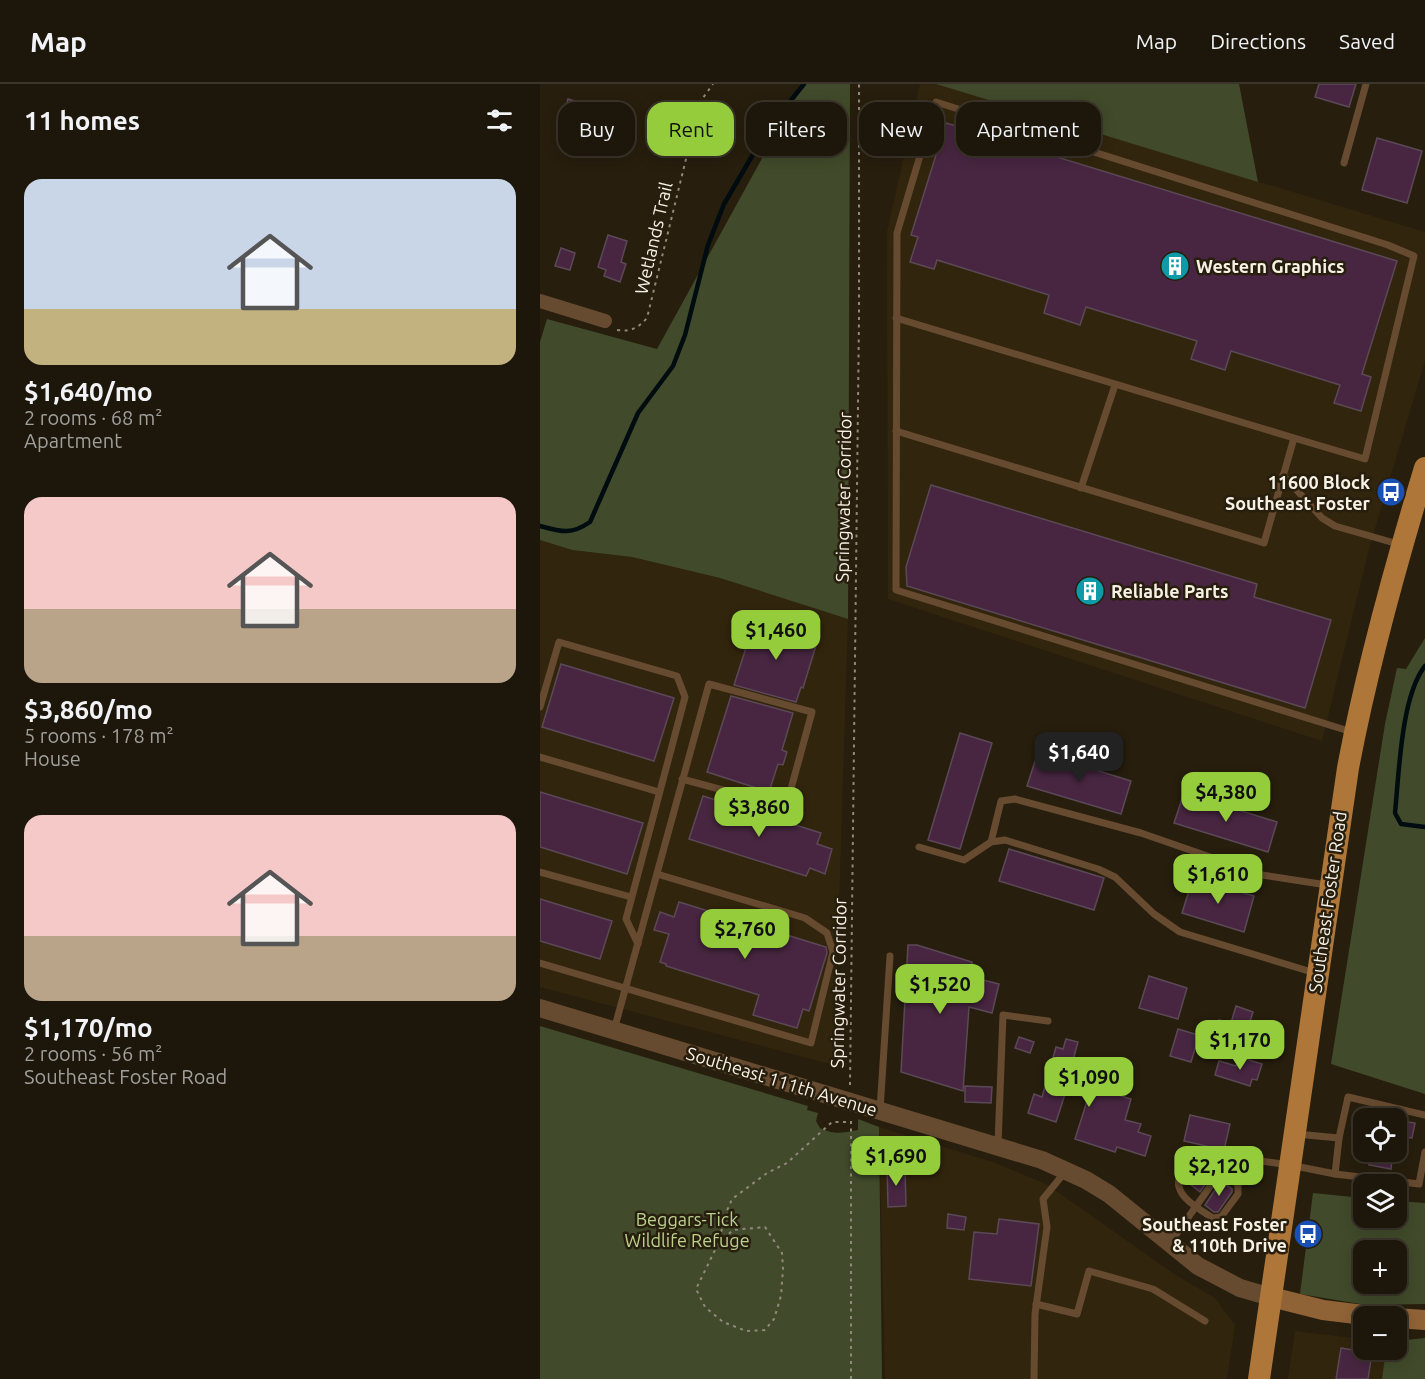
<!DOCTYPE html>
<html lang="en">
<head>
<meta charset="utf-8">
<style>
  :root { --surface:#1d160a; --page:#2a2318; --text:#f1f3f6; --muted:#a09f9c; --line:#3b352b; --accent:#94cc3c }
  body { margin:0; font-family:Ubuntu,sans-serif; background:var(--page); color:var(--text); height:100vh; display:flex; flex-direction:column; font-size:22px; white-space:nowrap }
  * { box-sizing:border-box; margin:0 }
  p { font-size:20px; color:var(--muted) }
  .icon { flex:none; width:33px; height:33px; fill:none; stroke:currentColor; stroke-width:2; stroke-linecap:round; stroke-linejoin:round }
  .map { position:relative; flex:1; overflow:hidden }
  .details { display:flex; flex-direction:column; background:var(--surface); width:540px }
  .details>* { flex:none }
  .guide { position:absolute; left:18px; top:18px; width:570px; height:54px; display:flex; gap:12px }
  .controls { position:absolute; left:813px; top:1024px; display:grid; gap:12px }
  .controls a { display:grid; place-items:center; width:54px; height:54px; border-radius:12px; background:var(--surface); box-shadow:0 3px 15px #0003,0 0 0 2px var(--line); font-size:30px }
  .price { position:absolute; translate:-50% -51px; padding:0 14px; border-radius:12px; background:var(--accent); color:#111; font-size:20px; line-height:39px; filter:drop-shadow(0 2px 3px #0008) }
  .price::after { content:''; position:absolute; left:50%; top:36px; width:18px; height:14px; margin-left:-9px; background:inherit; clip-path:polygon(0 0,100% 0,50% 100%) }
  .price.active { background:#222; color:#fff }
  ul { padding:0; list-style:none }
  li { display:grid; align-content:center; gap:12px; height:318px; padding:0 24px }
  li span { display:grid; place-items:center; height:186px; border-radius:18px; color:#555 }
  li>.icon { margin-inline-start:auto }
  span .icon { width:108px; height:108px; fill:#fffc; stroke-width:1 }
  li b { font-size:26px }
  h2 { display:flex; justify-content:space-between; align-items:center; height:72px; padding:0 24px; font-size:26px }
  .chip { padding:0 21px; border-radius:18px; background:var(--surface); box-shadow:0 3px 15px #0003,0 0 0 2px var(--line); font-size:21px; line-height:54px }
  .chip.active { background:var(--accent); color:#111 }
  header { display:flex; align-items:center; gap:36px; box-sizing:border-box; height:84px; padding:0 30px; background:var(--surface); border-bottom:2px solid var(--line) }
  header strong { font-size:28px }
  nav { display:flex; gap:33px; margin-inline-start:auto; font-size:21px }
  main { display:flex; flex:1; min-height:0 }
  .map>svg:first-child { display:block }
</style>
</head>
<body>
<header>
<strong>Map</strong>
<nav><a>Map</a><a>Directions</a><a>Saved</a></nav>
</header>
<main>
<section class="details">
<h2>11 homes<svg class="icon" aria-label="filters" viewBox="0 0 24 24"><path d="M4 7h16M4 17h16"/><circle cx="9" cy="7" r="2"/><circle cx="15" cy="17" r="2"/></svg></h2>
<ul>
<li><span style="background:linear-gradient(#c9d6e8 70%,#c2b280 0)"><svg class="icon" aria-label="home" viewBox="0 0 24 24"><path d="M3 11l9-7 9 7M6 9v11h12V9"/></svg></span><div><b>$1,640/mo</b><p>2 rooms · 68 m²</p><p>Apartment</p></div></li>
<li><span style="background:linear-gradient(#f6c9c9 60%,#b9a48a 0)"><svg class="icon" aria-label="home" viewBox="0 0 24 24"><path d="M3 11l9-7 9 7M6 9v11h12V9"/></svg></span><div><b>$3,860/mo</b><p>5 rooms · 178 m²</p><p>House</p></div></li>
<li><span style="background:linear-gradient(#f6c9c9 65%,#b9a48a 0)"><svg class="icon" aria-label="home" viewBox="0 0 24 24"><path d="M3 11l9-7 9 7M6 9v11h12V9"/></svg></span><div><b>$1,170/mo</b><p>2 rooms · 56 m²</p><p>Southeast Foster Road</p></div></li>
</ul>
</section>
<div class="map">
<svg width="885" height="1295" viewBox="0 0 885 1295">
  <rect width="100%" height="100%" fill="#271e0d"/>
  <!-- built -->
  <g fill="#32250d">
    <path d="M380,0H396L885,148V277L830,461L782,657L348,515L347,148Z"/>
    <path d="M0,456L32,466L92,473L180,494L308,535L294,981L0,903Z"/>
    <path d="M339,1043L456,1079L508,1101L634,1190L675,1214L695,1241L687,1295H345Z"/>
    <path d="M755,1247L823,1255L824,1266H846L842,1295H748Z"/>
  </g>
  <!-- green -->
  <g fill="#414b2b" fill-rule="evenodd">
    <path d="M263,0H310L308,535L180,494L92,473L32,466L0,456V258L7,235L117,265Z"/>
    <path d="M396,0H699L718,98Z"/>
    <path d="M885,554V1010L791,980L845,640L857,584L866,585Z"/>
    <path d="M0,942L268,1022L267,1026L278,1029L276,1037L280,1044C295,1051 302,1049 318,1046V1035L339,1043L342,1295H0Z"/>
    <path d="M773,1109L823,1114L824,1134H856L857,1117L885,1119V1220L826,1221L760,1210ZM824,1167H856V1200H824Z"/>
    <path d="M885,1254V1295H842L846,1266H856L857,1257Z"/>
  </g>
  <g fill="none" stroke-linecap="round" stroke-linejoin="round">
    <!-- stream -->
    <g stroke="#000c10" stroke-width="4.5">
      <path d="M0,442C22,448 31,451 50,438L98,329L133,282L145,251L168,161L184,120L228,45L264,0"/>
      <path d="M885,582C861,612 859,690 855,729L861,740L885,743"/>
    </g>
  </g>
  <!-- building -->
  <g fill="#482641" stroke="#5b4957" stroke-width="1.5">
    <path d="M779,0H816L809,23L775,13Z"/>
    <path d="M28,15L70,28L62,53L21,40Z"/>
    <path d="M406,39L857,177L822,290L831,293L821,327L794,319L800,301L691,267L685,286L651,275L657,257L546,223L540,241L504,229L509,211L397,176L394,185L370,178L378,153L371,151Z"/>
    <path d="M837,54L882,67L867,119L822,106Z"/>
    <path d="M68,151L87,157L81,178L86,180L80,198L64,192L66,186L58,183Z"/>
    <path d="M21,164L35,169L30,186L15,182Z"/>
    <path d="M391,401L717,500L714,513L791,536L765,624L367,502L366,483Z"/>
    <path d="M215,536L278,555L263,604L261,603L256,618L194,601Z"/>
    <path d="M21,580L134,614L114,677L2,643Z"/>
    <path d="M191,612L253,629L242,666L247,668L243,681L238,680L229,708L167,688Z"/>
    <path d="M420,649L452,659L420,765L388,756Z"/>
    <path d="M498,668L591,697L581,730L487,702Z"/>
    <path d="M0,708L103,739L87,790L0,763Z"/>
    <path d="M644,709L737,738L728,768L634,739Z"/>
    <path d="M163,712L281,749L277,760L292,765L285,790L270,784L266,792L149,755Z"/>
    <path d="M469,765L564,794L554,826L459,797Z"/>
    <path d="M653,794L714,812L704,848L642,829Z"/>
    <path d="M0,815L72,837L60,875L0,857Z"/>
    <path d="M139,818L286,863L287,869L269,927L263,925L257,944L213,931L219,911L126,882V880L120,878L129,850L114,846L120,828L134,833Z"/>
    <path d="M368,861H377L432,878L431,893L459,900L452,929L429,923L423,1007L361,988Z"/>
    <path d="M609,892L647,904L638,935L599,924Z"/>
    <path d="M696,922L713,928L703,959L675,950L679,936L691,939Z"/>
    <path d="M638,945L675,956L671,967L656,962L651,978L630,972Z"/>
    <path d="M479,953L494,958L490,969L475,964Z"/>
    <path d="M526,955L538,958L531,983L538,986L534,998L591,1015L585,1036L601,1040L598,1048L611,1052L605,1072L577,1063L575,1068L535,1055L548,1014L526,1007L516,1038L488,1029L494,1010L502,1013L516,963L523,965Z"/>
    <path d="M699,973L722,980L717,996L712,995L710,1002L675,991L679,977L696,982Z"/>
    <path d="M425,1002L452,1003L451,1019L425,1018Z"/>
    <path d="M650,1031L690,1040L684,1066L644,1057Z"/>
    <path d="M856,1036L875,1039L872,1054L856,1052Z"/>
    <path d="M831,1068H853L851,1085L829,1081Z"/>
    <path d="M658,1079L672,1090L660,1108L645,1096L650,1087Z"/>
    <path d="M347,1083H365L366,1122L348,1123Z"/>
    <path d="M681,1097L692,1105V1108L678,1128H674L665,1121Z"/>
    <path d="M408,1130L426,1133L424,1146L407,1144Z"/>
    <path d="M459,1135L499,1140L491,1202L429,1195L434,1148L457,1150Z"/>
    <path d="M801,1264L832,1269L828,1295H796Z"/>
  </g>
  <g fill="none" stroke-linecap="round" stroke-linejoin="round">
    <!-- path -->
    <g stroke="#91897b" stroke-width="2" stroke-dasharray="3 4.5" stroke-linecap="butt">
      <path d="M77,246C91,248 98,244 107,234L160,18L173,0"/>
      <path d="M310,1001L319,234V0"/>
      <path d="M178,1160L193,1146L225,1143L242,1169L243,1185L241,1212L234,1235L225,1246L206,1247L183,1238L165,1223L156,1205L178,1160L186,1129L192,1115L227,1089L247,1079L292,1038H311"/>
      <path d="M311,1295V1034"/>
    </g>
    <!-- service -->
    <g stroke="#674b30" stroke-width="7">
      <path d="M804,79L826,0"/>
      <path d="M356,347L724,459L754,354L356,234"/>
      <path d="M754,354L825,375L874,172L848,161L396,18L357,149L356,506L812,648"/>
      <path d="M743,391L782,434L795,442L858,460"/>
      <path d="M541,404L575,301"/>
      <path d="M0,623L19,558L137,592L145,613L86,835L98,860"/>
      <path d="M0,673L119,708"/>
      <path d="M451,758L461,717L475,715L601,749L722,791L787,801"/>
      <path d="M379,763L424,776L451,758L465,756L558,785L575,793L614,830L640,848L775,889"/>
      <path d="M0,788L91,813"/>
      <path d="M0,879L271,959L293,868L287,849L265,834L117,790"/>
      <path d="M74,946L169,600L272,628L246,723L142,695"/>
      <path d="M340,1026L350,872"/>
      <path d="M756,1050L799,1054L808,1013L885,1031"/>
      <path d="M458,1060L463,931L508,937"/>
      <path d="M659,1072L685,1082L698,1101V1110L681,1133L673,1134C659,1125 628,1109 642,1088C647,1081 650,1077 659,1072Z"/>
      <path d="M795,1090L799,1054"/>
      <path d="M630,1159L691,1073L750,1081L795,1090L879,1100L885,1068"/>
      <path d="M496,1220L537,1230L549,1187L613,1205L665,1237"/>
      <path d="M494,1295L495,1230L507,1143L503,1115L525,1088"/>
    </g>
    <!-- minor -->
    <path stroke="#674b30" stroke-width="14" d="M0,217L65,237"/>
    <!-- tertiary -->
    <path stroke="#674b30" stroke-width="18" d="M0,924L502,1076L546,1096L569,1110L658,1182L700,1204L731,1213"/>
    <!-- secondary -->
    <g stroke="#906336" stroke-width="20">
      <path d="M731,1213L783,1226L840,1233"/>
      <path d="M856,1234L885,1236"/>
    </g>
    <!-- primary -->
    <path stroke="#af7639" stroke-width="22" d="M719,1295L808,684C827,583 855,483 885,384"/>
  </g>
  <!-- icons -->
  <defs>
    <g id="building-disc" transform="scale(1.5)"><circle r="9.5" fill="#0f9aa8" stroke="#271e0d"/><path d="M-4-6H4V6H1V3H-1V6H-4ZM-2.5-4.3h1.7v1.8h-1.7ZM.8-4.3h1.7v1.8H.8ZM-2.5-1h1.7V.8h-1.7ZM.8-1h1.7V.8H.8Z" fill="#fff"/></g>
    <g id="bus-disc" transform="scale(1.5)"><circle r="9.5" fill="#1a4fb4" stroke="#271e0d"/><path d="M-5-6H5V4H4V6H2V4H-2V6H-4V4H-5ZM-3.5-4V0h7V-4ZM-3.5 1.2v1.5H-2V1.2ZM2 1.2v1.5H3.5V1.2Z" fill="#fff"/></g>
  </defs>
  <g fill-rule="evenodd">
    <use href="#building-disc" x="635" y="182"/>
    <use href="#bus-disc" x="851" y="408"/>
    <use href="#building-disc" x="550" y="507"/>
    <use href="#bus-disc" x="768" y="1150"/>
  </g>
  <g text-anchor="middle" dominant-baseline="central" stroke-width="5" stroke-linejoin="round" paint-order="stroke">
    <!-- street labels -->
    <g font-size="18" fill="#f8f2e6" stroke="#271e0d">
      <text transform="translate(113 154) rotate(-77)">Wetlands Trail</text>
      <text transform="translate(303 413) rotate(-89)">Springwater Corridor</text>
      <text transform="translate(787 818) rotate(-82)">Southeast Foster Road</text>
      <text transform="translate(298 899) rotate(-89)">Springwater Corridor</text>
      <text transform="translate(242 997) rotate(17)">Southeast 111th Avenue</text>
    </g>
    <!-- poi labels -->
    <g font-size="18" font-weight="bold" fill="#f8f2e6" stroke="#271e0d" text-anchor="start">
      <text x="656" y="182">Western Graphics</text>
      <text x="830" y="398" text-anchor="end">11600 Block<tspan x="830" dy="21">Southeast Foster</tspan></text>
      <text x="571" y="507">Reliable Parts</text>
      <text x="747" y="1140" text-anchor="end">Southeast Foster<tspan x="747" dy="21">&amp; 110th Drive</tspan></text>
    </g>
    <!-- park labels -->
    <g font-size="18" fill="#bbd28d" stroke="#271e0d">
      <text x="147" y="1135">Beggars-Tick<tspan x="147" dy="21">Wildlife Refuge</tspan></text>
    </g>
  </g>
</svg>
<div class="controls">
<a><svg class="icon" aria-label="locate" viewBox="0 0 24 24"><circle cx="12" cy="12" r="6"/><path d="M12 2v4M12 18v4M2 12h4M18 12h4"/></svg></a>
<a><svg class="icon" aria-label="layers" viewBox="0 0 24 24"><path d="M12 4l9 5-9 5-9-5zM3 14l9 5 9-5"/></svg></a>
<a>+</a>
<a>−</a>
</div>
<b class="price" style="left:236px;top:577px">$1,460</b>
<b class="price active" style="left:539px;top:699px">$1,640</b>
<b class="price" style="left:686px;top:739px">$4,380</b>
<b class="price" style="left:219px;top:754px">$3,860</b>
<b class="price" style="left:678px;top:821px">$1,610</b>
<b class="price" style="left:205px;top:876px">$2,760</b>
<b class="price" style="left:400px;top:931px">$1,520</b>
<b class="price" style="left:700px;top:987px">$1,170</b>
<b class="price" style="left:549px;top:1024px">$1,090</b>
<b class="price" style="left:356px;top:1103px">$1,690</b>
<b class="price" style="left:679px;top:1113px">$2,120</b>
<div class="guide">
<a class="chip">Buy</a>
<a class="chip active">Rent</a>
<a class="chip">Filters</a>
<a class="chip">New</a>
<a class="chip">Apartment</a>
</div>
</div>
</main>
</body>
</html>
